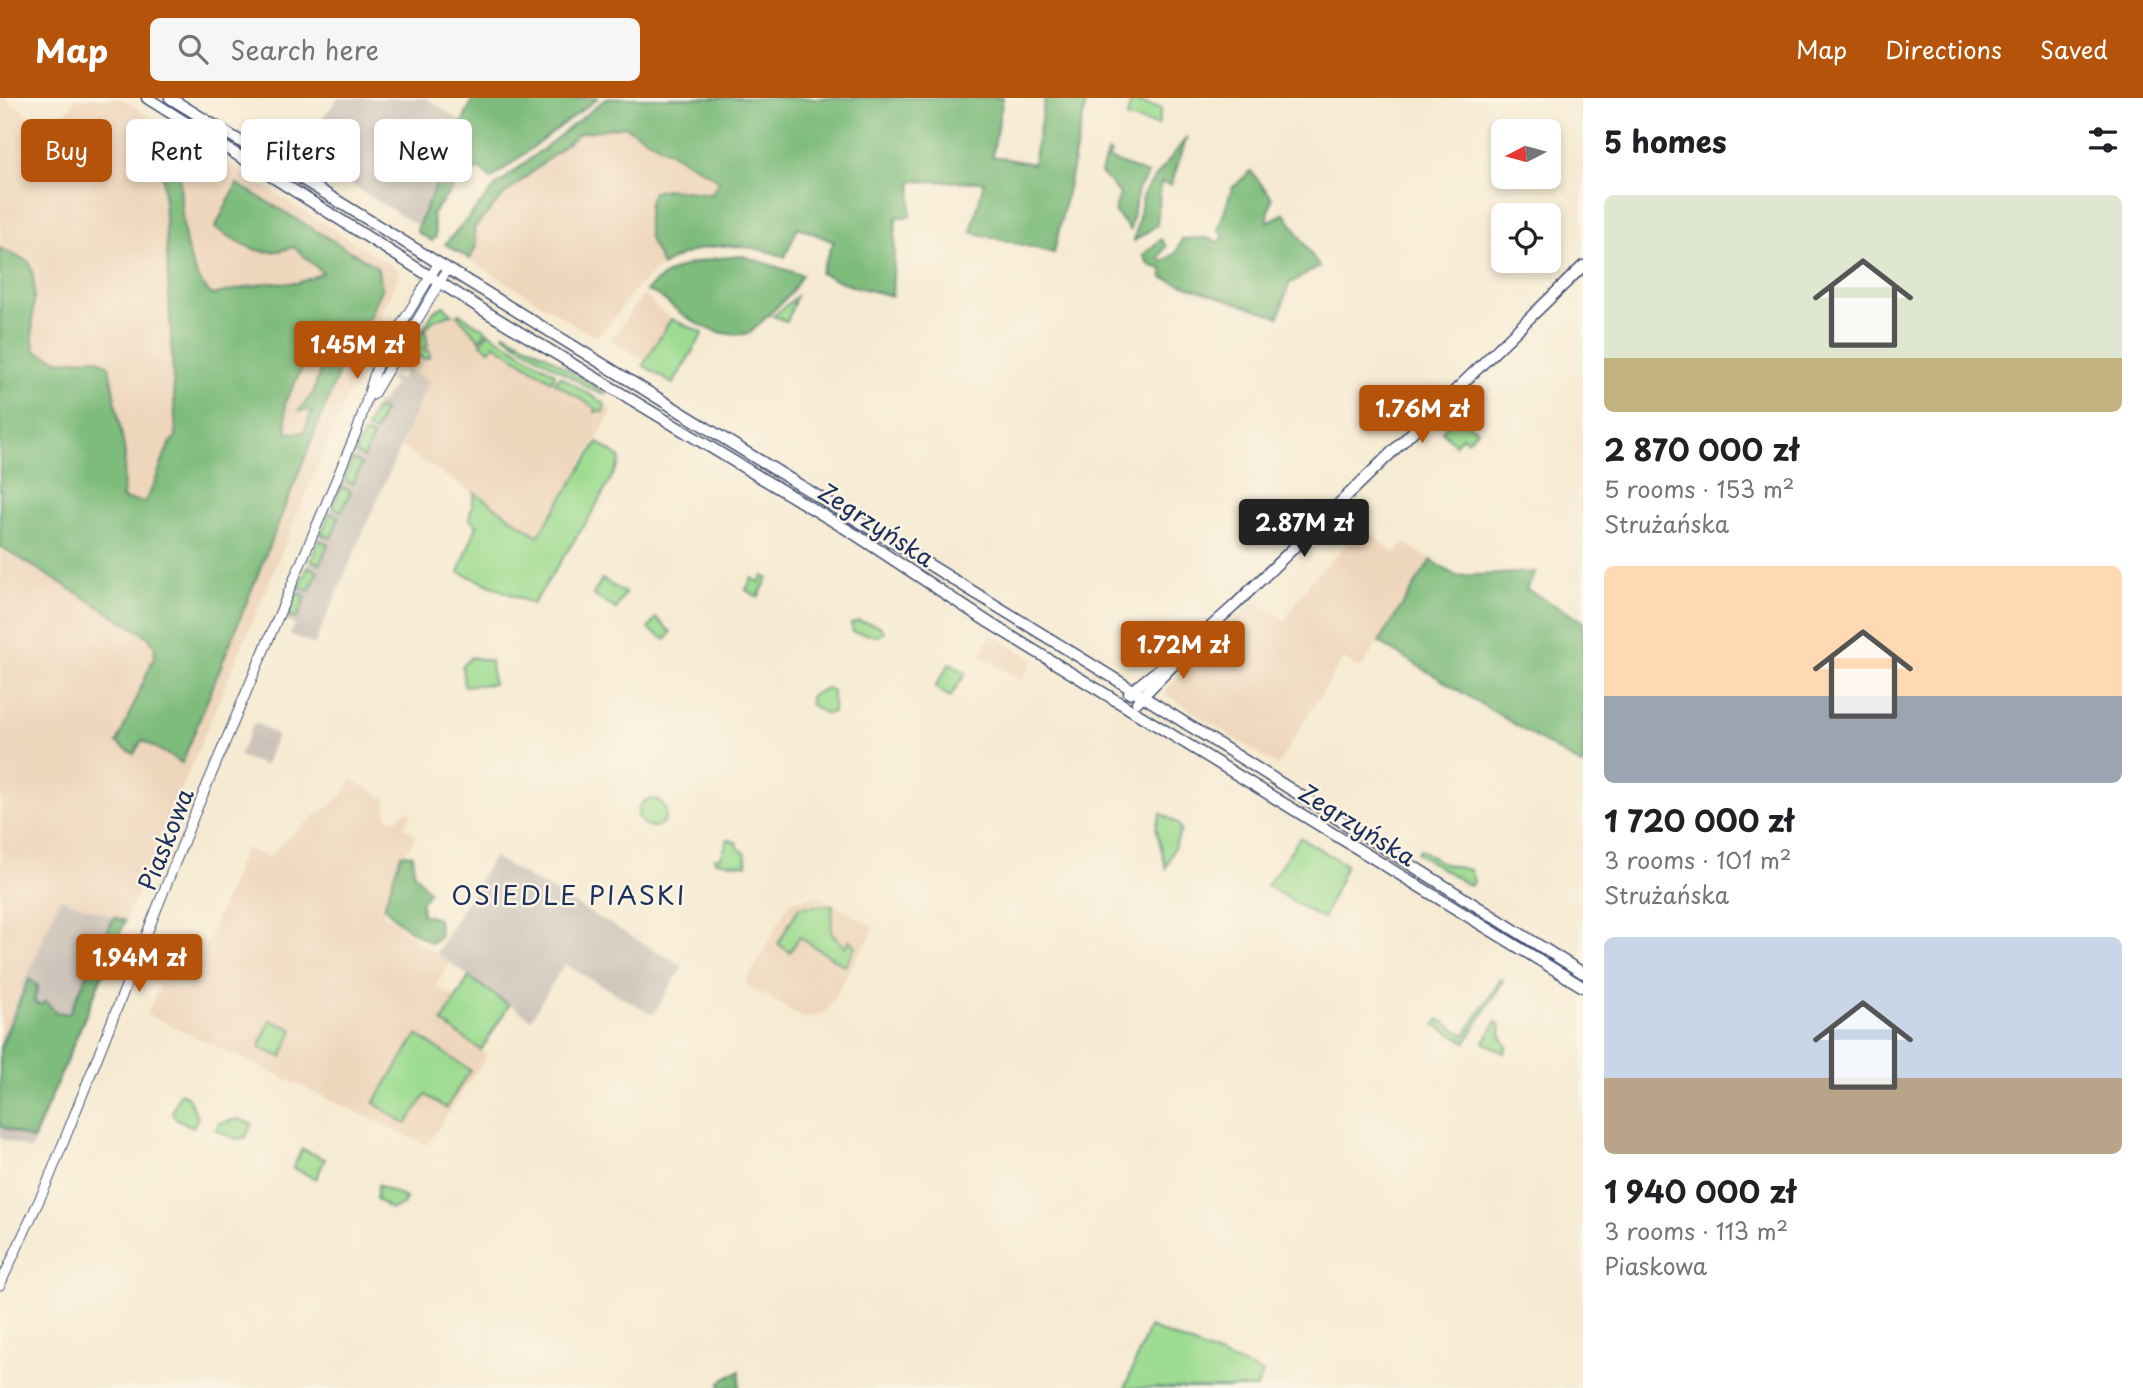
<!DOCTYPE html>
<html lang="en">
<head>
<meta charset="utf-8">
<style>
  :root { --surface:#fff; --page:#f6f6f6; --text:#202124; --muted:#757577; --accent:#b45309 }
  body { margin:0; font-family:"Playpen Sans",sans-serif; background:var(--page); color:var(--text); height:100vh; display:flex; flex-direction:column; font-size:26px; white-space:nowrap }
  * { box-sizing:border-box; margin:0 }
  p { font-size:23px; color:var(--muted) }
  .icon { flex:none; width:38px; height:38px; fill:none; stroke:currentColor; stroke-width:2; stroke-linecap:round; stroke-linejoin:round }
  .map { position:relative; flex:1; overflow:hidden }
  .side { display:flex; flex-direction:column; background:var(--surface); width:560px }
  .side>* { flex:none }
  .top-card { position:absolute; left:21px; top:21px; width:665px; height:63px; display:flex; gap:14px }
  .needle { width:46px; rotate:264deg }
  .tools { position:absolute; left:1491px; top:21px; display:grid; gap:14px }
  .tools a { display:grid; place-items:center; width:70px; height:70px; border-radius:10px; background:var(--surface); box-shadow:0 4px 10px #0003; font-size:35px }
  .price { position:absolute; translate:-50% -60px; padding:0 16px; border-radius:7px; background:var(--accent); color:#fff; font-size:23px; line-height:46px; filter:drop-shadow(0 2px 4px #0008) }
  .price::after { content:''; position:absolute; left:50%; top:42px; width:21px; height:16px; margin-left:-10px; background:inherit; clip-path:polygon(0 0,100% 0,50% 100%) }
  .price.selected { background:#222; color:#fff }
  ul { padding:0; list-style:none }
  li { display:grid; align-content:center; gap:14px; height:371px; padding:0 21px }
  li span { display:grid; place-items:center; height:217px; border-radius:10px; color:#555 }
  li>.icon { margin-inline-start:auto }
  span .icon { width:126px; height:126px; fill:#fffc; stroke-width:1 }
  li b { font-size:30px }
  h2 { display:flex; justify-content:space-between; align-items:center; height:84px; padding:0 21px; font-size:30px }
  .tag { padding:0 24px; border-radius:10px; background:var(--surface); box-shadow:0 4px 10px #0003; font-size:24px; line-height:63px }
  .tag.selected { background:var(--accent); color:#fff }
  header { display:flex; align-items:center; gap:42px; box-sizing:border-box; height:98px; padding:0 35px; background:var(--accent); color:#fff }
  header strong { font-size:33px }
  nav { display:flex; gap:38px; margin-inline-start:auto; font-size:24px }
  .search { width:490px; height:63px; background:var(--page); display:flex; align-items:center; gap:18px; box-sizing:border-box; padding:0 24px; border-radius:10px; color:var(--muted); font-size:26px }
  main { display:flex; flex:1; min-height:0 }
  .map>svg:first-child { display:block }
</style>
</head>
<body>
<header>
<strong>Map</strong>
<div class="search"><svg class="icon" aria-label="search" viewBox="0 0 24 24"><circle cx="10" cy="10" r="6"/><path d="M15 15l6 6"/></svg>Search here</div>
<nav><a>Map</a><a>Directions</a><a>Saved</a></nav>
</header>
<main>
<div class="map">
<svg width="1583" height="1290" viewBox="0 0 1583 1290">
  <rect width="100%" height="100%" fill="#fcf5e5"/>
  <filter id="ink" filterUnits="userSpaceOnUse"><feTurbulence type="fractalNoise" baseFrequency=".0143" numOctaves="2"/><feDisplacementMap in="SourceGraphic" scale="14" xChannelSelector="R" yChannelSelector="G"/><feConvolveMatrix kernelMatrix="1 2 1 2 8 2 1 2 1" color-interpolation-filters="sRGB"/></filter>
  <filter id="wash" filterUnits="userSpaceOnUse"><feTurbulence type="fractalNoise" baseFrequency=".00686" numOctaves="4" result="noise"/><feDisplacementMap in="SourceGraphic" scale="28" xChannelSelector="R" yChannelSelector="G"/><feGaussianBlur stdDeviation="1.57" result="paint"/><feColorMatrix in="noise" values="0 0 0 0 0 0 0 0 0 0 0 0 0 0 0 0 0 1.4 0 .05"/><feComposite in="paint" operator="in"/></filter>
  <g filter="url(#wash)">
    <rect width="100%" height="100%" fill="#f6ead2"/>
    <!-- built -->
    <g fill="#eed6bb">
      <path d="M0,0H6L13,7L19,9L43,33L70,10L76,0H120L400,173L126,823L60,800L0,942Z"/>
      <path d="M605,2L741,11L745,148L705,149L664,166L635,191L604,234L593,238L445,146L496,88L541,52H545L544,50Z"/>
      <path d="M642,198L652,202L651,205L671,221L646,263L611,242Z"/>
      <path d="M444,208L613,313L538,438L401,349L429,284L403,268H408L413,257L412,251L434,213Z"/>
      <path d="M1365,429L1394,455L1405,445L1431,462L1361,571L1343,561L1277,668L1163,594L1255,503L1285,522L1313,480Z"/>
      <path d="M991,536L1034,562L1022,583L980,558Z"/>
      <path d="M352,681L386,701L387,719L395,722L407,713L411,716L403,729L417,737L398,767L384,817L395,822L402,832L450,865L436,888L456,900L442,924L487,957L427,1047L147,916L160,885L187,894L245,750L269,759L280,745L340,700Z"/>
      <path d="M818,797L875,830L825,915L804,920L745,886L790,804Z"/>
    </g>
    <!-- industrial -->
    <g fill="#ccc2b9">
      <path d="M338,0H426L462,24L418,128L297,53Z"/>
      <path d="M406,271L429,283L314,547L290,536L295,526L285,522L287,517L297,520L306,499L297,495L299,489L309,492L317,472L308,469L311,462L320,466L328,446L319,442L321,436L331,439L339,419L330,415L332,409L342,412L351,393L341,389L344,382L353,386L361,366L352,362L355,355L364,359L373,339L364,336L366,330L375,333L384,313L375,311L378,304H382L395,286L389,283L391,279L401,282Z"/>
      <path d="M257,625L277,637L265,668L239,658L253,626Z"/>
      <path d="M493,759L683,868L653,917L564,866L531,921L436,855Z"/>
      <path d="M60,800L126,823L31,1052L0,1040V942Z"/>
    </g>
    <!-- green -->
    <g fill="#9edc91" stroke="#5c8678" stroke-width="2">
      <path d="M1131,3L1162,10L1158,27L1127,20Z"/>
      <path d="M796,199L787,224L773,218L775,217Z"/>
      <path d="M444,208L452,216L435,221L425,231L428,248L424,249L425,253L429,252L430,259L425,261L413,257L412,251L434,213Z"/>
      <path d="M460,216L486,232L480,242L457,217Z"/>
      <path d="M671,221L703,235L673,286L643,267Z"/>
      <path d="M488,234L555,275L552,283L494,246L490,252L481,246Z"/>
      <path d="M504,235L546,257L608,297L594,293L503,237Z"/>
      <path d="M560,278L605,306L603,314H595L597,311L555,285Z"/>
      <path d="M375,311L384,312L375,334L366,330Z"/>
      <path d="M1457,318L1477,332L1468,343L1463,338L1455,346L1442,333Z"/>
      <path d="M364,336L373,339L364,360L355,355Z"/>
      <path d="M598,344L620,360L619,366L592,415L533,506L459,474L477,427L469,421L475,395L538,438Z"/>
      <path d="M352,362L362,366L353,386L344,382Z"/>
      <path d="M341,389L351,393L342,413L332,409Z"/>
      <path d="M330,415L339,419L331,440L321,436Z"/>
      <path d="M319,442L328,446L320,466L311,462Z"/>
      <path d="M308,469L318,473L309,493L299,489Z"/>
      <path d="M763,478L768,480L758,499L746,492L752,480L759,484Z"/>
      <path d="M602,481L625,495L616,511L593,497Z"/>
      <path d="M297,495L306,498L297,520L287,517Z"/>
      <path d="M656,520L671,534L666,542L648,531Z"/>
      <path d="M858,523L880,528L884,534L878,538L853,534L851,526Z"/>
      <path d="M471,559L491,563L493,586L464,588L462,568Z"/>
      <path d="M950,565L966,575L950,599L935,589Z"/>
      <path d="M826,590L833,593V614L826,616L810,606V598Z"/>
      <circle cx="652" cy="715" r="14"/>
      <path d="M1161,715L1178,726L1181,732L1166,770L1156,729Z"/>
      <path d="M1300,739L1346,767L1323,821L1267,788Z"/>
      <path d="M728,741L737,745L736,748L745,755L747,767L715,763L714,760L721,759Z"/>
      <path d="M1420,751L1444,766L1470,772L1474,783L1470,788L1417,755Z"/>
      <path d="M833,807L831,834L845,849L850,842L856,848L845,868L799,839L790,854L778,846L799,809Z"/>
      <path d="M469,879L509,907L481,952L442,924Z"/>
      <path d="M1501,881L1503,883L1466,944L1435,927L1439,921L1465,937Z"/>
      <path d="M270,922L293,931L282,959L259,950Z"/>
      <path d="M1496,924L1500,927L1502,940L1507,949L1504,955L1484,944Z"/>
      <path d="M417,937L470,972L446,1010L426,997L406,1026L374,1005Z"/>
      <path d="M180,995L187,998L198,1019L193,1029L175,1020L172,1014Z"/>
      <path d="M239,1021L252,1026L246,1039L235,1041L216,1032L219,1025Z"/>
      <path d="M302,1051L325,1061L316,1081L293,1070Z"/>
      <path d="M378,1087L406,1100L403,1107L391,1111L376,1101Z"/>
      <path d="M1149,1229L1263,1275L1257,1290H1125Z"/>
    </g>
    <!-- forest -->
    <g fill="#7ebc7b" stroke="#4c766c" stroke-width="2">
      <path d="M473,0H598L491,81L479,70L453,90L432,116L436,139L432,143L417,134L418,128Z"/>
      <path d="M607,0H1003L992,58L1033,66L1045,0H1087L1054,155L971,134L984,84L912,83L910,119H896L892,198L852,188L820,175L834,144L798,129L785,159C743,143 701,142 662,168C653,142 647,151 648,120C649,108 647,105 653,94L665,91L712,96L719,82L624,28L580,35L504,97L474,130L476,148L470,161L445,146L496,88L541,52H545L544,50Z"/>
      <path d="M1187,39L1171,87L1161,84L1157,127L1134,143L1144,94Z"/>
      <path d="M177,47L221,75L208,81L179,65C182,106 179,169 212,197L266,185H298L323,175L294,149C257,161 246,148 215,130L237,86L377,169L382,189L360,242L347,257L330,233L314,247L285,304L287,335L304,334L312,313H299L313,295L323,264L333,263L338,277L182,665L142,642L134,656L117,645L154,559L155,548L147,538L0,448V150L29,164C41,193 27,223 35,253L61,263L97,260L109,268L125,355L123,401L144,404C161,382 161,352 176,339L162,58Z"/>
      <path d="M1107,54L1111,55L1109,61L1148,76L1138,91L1130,132L1114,113L1120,96L1101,75Z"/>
      <path d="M1251,73L1272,100L1267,124L1285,115L1319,169L1289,186L1279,219L1163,180L1162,171L1149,167L1143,157L1161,141L1166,148L1159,160L1162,164L1176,155L1182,141L1207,140L1218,144L1224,139L1218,132L1232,90Z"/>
      <path d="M743,158L802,177L791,195L750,235C723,241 696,227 674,210C665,203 658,195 646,193C672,165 707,160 743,158Z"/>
      <path d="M1431,462L1456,478L1536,474L1526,491L1583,523V668L1379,544Z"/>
      <path d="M401,756L413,757L414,775L429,794L421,805L422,816L438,821L440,838L431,845L402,827L384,809Z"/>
      <path d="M114,819L125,823L33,1042L0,1028V950L29,881L38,888L34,904L40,907L46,903L55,914L69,916Z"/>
      <path d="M740,1273L739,1290H719L721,1283Z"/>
    </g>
  </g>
  <g filter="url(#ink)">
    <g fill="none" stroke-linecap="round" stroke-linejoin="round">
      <!-- minor casing -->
      <g stroke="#3c4b6f" stroke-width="11">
        <g id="minor">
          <path d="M373,297L447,172"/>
          <path d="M0,1187L48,1083L193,720L358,330L378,265L438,166"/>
        </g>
      </g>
      <!-- major casing -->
      <g stroke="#3c4b6f" stroke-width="13">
        <g id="major">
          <path d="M147,0L488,215L856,437L988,524L1583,889"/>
          <path d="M170,0L1112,579L1583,875"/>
          <path d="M1129,595L1196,542L1235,507L1583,168"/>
          <path d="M1137,604L1192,548"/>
        </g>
      </g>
      <!-- minor -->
      <use href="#minor" stroke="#fff" stroke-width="9"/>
      <!-- major -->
      <use href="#major" stroke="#fff" stroke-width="10"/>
    </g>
  </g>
  <g text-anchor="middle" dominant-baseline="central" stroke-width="5" stroke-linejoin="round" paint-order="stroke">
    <!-- street labels -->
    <g font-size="24" fill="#1b2f5e" stroke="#fcf5e5">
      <text transform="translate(877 426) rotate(33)">Zegrzyńska</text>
      <text transform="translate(1358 726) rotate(32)">Zegrzyńska</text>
      <text transform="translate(165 741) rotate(-68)">Piaskowa</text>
    </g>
    <!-- neighbourhood labels -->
    <g font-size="26" letter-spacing="2" fill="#1b2f5e" stroke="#fcf5e5">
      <text x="569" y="796">OSIEDLE PIASKI</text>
    </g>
  </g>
</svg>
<div class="tools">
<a><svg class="needle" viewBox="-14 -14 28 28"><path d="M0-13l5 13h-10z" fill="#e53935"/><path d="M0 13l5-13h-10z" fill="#757577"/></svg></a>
<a><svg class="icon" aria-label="locate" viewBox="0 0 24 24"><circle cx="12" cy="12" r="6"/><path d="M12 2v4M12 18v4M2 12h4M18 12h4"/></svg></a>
</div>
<b class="price" style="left:357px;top:283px">1.45M zł</b>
<b class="price" style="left:1422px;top:347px">1.76M zł</b>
<b class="price selected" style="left:1304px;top:461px">2.87M zł</b>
<b class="price" style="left:1183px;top:583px">1.72M zł</b>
<b class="price" style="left:139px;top:896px">1.94M zł</b>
<div class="top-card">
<a class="tag selected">Buy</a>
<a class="tag">Rent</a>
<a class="tag">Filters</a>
<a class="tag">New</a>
</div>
</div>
<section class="side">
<h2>5 homes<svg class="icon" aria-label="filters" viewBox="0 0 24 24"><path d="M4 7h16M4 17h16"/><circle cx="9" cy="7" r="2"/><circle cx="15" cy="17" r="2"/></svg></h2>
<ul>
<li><span style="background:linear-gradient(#dfe7d0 75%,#c2b280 0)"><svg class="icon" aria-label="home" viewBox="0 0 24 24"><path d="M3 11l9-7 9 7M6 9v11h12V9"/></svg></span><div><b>2 870 000 zł</b><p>5 rooms · 153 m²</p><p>Strużańska</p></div></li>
<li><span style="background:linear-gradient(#ffd9b3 60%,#9aa5b1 0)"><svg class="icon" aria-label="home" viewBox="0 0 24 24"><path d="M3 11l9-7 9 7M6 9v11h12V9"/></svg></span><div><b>1 720 000 zł</b><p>3 rooms · 101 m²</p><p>Strużańska</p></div></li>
<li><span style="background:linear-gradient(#c9d6e8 65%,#b9a48a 0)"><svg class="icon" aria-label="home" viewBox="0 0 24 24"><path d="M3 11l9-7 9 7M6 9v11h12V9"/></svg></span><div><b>1 940 000 zł</b><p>3 rooms · 113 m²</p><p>Piaskowa</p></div></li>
</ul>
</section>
</main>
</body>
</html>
